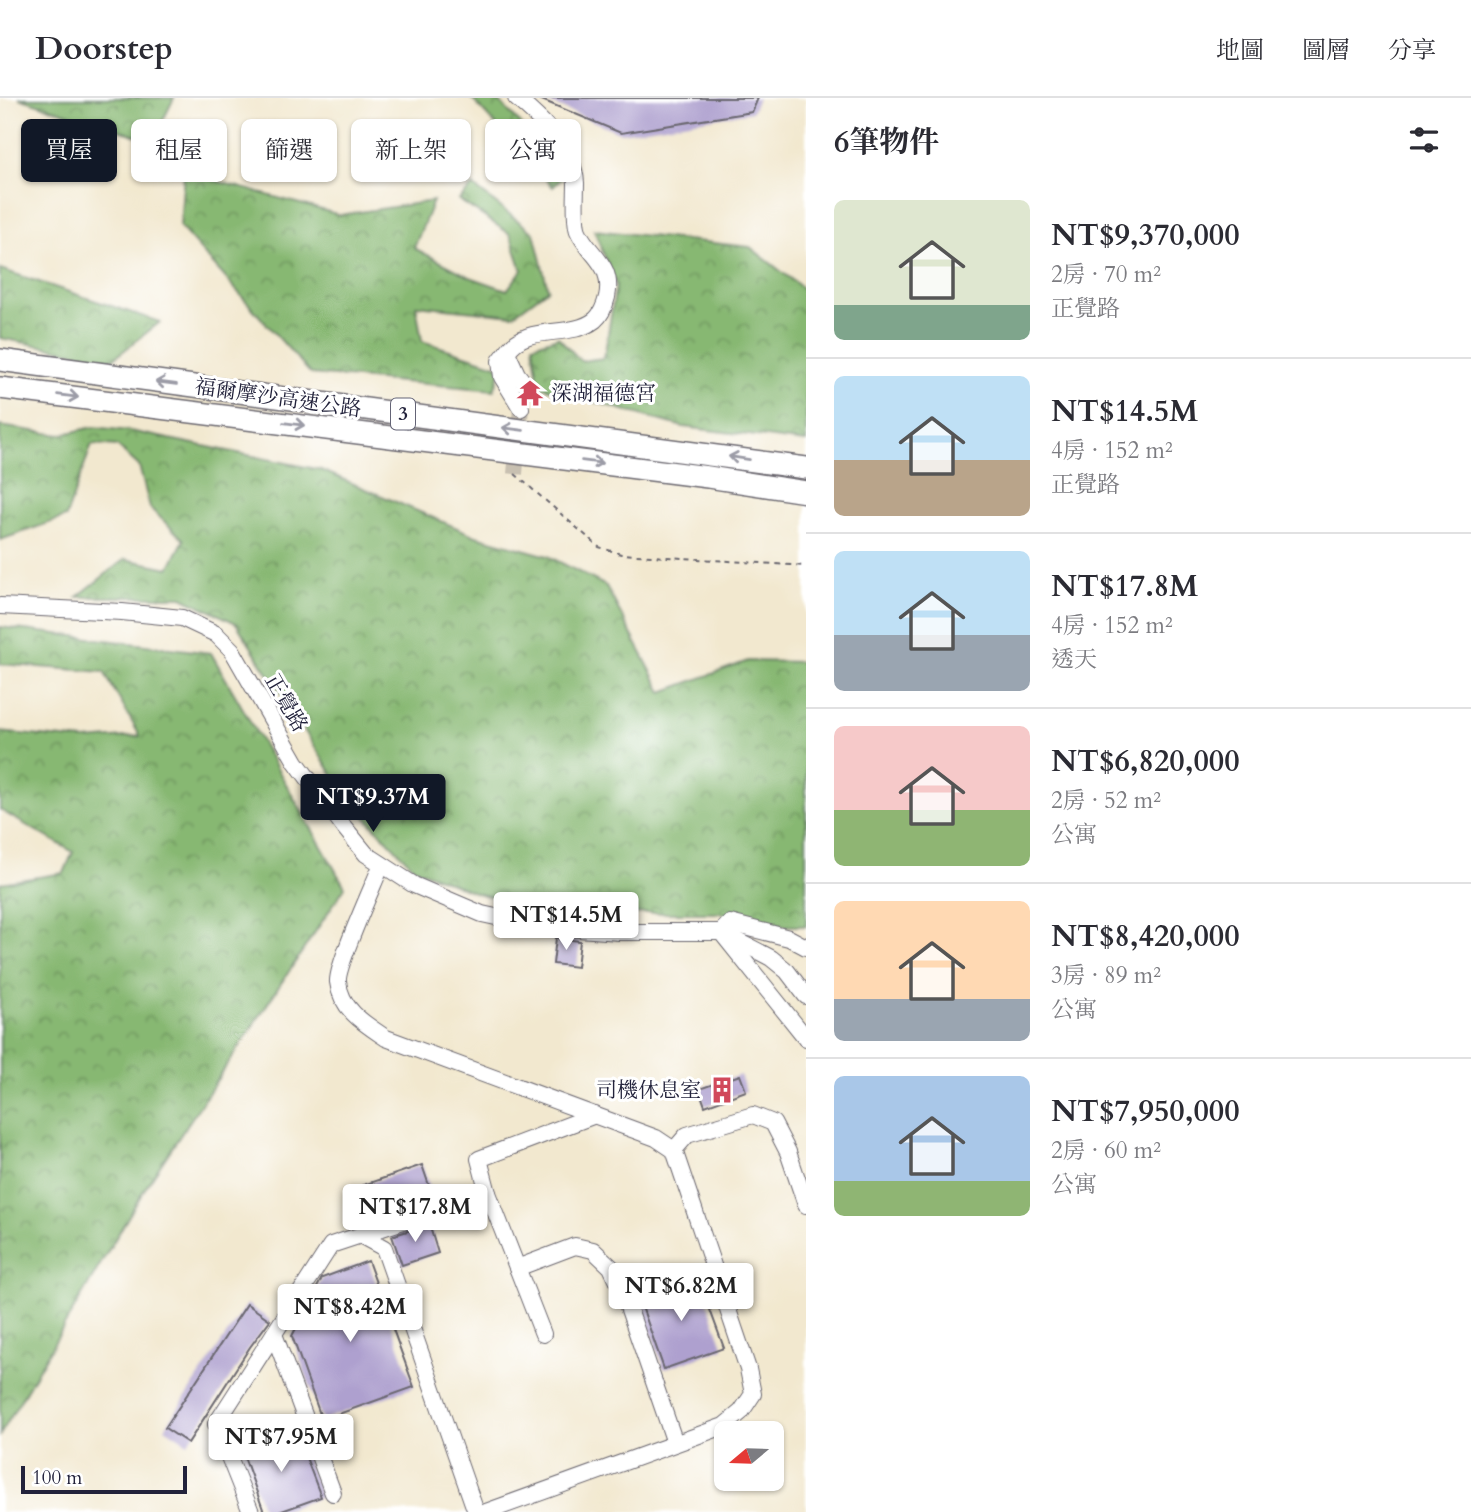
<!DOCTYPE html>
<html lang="zh-TW">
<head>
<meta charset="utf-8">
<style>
  :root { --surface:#fff; --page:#f2f2f3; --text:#2b2b33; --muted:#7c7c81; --line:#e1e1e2; --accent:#111827 }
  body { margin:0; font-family:Cardo,"Noto Serif TC",serif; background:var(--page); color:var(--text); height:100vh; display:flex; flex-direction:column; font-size:26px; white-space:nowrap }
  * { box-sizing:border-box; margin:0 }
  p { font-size:23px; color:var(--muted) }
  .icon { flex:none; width:38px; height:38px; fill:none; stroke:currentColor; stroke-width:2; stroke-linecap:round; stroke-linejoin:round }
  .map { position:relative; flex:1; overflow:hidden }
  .side { display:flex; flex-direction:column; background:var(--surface); width:665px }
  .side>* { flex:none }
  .banner { position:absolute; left:21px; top:21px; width:665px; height:63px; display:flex; gap:14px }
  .needle { width:46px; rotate:251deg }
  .fabs { position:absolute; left:714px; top:1323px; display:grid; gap:14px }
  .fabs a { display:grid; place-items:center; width:70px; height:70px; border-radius:10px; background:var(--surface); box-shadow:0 2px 5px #0004; font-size:35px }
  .scale { position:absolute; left:21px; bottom:18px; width:166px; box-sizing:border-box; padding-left:7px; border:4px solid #22223b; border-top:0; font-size:19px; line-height:24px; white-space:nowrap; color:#22223b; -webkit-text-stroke:5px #fff; paint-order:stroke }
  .price { position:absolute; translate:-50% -60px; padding:0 16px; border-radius:7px; background:#fff; color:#222; font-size:23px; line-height:46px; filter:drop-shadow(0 2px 4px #0008) }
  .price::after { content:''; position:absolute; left:50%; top:42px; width:21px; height:16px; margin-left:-10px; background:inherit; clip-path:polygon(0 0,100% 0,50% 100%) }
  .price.on { background:var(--accent); color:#fff }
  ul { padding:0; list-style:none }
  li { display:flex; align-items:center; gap:21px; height:175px; padding:0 28px }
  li+li { border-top:2px solid var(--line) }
  li span { display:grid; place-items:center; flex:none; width:196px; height:140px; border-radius:10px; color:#555 }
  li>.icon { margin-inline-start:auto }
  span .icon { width:84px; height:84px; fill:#fffc; stroke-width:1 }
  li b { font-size:30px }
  h2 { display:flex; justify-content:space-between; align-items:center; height:84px; padding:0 28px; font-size:30px }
  .chip { padding:0 24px; border-radius:10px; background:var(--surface); box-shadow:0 2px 5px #0004; font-size:24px; line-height:63px }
  .chip.on { background:var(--accent); color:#fff }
  header { display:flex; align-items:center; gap:42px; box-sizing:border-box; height:98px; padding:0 35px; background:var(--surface); border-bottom:2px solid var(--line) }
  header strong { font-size:33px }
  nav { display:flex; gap:38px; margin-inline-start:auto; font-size:24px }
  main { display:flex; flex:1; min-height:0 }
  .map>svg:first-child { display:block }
</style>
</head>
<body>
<header>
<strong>Doorstep</strong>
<nav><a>地圖</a><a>圖層</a><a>分享</a></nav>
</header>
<main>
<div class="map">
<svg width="806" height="1414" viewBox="0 0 806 1414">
  <defs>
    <pattern id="forest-crowns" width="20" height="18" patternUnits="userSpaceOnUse" patternTransform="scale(1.75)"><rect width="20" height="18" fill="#87b872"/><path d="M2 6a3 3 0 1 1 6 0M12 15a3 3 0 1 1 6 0" fill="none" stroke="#6e955f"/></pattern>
  </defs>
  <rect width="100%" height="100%" fill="#fff"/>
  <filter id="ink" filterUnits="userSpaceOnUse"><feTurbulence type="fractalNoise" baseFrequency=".0143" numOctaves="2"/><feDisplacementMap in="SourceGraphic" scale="14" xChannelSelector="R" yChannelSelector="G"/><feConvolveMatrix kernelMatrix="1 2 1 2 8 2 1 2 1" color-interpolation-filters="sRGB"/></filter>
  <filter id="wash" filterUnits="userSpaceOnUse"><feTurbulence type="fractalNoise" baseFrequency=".00686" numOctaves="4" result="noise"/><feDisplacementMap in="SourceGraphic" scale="28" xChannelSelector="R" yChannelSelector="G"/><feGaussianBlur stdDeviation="1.57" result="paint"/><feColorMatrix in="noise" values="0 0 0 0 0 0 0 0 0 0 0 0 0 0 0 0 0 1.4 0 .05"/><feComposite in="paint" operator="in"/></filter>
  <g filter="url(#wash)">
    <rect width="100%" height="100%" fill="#f2e8cf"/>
    <!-- forest -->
    <g fill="url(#forest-crowns)" stroke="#546d56" stroke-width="2">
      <path d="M19,0H174L153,43Z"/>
      <path d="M471,0H496L567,75L553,89Z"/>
      <path d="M184,74L340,117L433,103L414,150L470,179L507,192L522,172L510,136L459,102L473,88L534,135L548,191L513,217L416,207L422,243L502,269L494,292L311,276L180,129Z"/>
      <path d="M594,132L750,149L806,193V344L683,329L539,288L533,247L558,239L581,263L604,260L616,187Z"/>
      <path d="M0,171L160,224L112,262L0,240Z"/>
      <path d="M0,328L60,337L93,329L130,333L321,372L476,438L548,458L606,488L662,594L748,563L806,564V828H776L720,815H646L575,820L476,795L414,770L348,701L236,525L182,499H77L125,461L169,470L184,442L150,410L139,368L117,348L92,346L66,419L0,442Z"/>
      <path d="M0,529L211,555L345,789L144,1092L0,1337V785L64,775L73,754L0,712V634L85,642L140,638L104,574L0,566Z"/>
    </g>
    <g id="blocks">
      <!-- building -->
      <g fill="#aea0cf">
        <path d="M537,0H758L752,14L621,35Z"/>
        <path d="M556,840L580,843L577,869L553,866Z"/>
        <path d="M740,977L746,993L705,1008L699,991Z"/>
        <path d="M422,1067L434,1102L369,1123L358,1089Z"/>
        <path d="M429,1126L438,1155L402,1167L392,1138Z"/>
        <path d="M368,1163L414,1289L322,1322L292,1238L322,1180Z"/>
        <path d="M698,1179L724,1250L664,1271L639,1200Z"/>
        <path d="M247,1206L270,1222L250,1249L188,1345L165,1330Z"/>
        <path d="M296,1333L321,1399L279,1414H264L242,1353Z"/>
      </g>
    </g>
  </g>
  <g filter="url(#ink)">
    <use href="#blocks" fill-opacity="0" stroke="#6b676f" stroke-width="2"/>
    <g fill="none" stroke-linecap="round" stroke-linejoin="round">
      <!-- minor-tunnel -->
      <path stroke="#c8c0b1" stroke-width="16" stroke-dasharray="16 8" stroke-linecap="butt" d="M515,376L521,310"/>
      <!-- minor casing -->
      <g stroke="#6b676f" stroke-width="18">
        <g id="minor">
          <path d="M516,0C541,22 574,49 576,85C576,97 574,123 578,133C589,158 614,166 607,199C605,207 602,216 595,222C569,242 527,224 507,254L517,276L525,286"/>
          <path d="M507,254L500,263L502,279L521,310"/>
          <path d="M0,508L122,514L182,520L216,536L232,552L296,664L344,729L366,756L414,787L482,816L537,828L620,834H721L771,860L787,873L806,898"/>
          <path d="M381,768C373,788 336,869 338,884C341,912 365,926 386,940L656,1040L674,1052L748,1271L753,1296L741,1314L724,1328L486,1414"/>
          <path d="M806,849L789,840L730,825L721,834L806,940"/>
          <path d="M674,1052L687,1037L753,1017L773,1025L788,1054L806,1107"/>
          <path d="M488,1095L543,1236"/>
          <path d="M360,1137L384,1150L476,1414"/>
          <path d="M517,1170L575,1148L593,1152L611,1169L623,1194L675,1345"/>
          <path d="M274,1236L333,1395"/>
          <path d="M251,1414L216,1326L331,1147L488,1095L479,1061L595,1017"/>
        </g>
      </g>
      <!-- highway casing -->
      <g stroke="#6b676f" stroke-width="24">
        <g id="highway">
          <path d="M0,262L806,370"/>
          <path d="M0,290L708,379L806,394"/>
        </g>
      </g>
      <!-- path -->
      <path stroke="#6b676f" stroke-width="2" stroke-dasharray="5 5" stroke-linecap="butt" d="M515,376L599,449L621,456L806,468"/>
      <!-- minor -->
      <use href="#minor" stroke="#fff" stroke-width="16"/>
      <!-- highway -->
      <use href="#highway" stroke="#fff" stroke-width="21"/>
    </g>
    <!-- one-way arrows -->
    <defs><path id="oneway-shaft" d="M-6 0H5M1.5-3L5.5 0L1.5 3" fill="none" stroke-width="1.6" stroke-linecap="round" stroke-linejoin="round" transform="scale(1.75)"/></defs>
    <g stroke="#9c9ca7">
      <use href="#oneway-shaft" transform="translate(166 285) rotate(-172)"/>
      <use href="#oneway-shaft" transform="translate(68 298) rotate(7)"/>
      <use href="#oneway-shaft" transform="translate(294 326) rotate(7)"/>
      <use href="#oneway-shaft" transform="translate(513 331) rotate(-173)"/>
      <use href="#oneway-shaft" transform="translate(739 360) rotate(-171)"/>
      <use href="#oneway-shaft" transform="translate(592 364) rotate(7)"/>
    </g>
  </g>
  <!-- icons -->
  <defs>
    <g id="temple-bare" transform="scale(2.1)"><path d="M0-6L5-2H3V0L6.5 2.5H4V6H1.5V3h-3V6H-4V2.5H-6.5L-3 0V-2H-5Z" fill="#d1495b" stroke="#fff" stroke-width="2.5" paint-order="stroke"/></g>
    <g id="building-bare" transform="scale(2.1)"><path d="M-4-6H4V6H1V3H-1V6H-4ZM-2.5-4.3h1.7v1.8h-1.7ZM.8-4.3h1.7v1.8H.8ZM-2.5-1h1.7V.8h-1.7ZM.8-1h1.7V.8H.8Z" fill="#d1495b" stroke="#fff" stroke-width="2.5" paint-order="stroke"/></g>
  </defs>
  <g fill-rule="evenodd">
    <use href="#temple-bare" x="530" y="295"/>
    <use href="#building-bare" x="722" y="992"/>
  </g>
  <g text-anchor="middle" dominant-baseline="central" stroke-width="6" stroke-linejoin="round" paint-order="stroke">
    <!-- shield labels -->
    <rect fill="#fff" stroke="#646476" stroke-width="2" x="391" y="300.5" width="24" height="31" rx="5"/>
    <g font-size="19" font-weight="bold" fill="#22223b">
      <text x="403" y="316">3</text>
    </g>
    <!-- poi labels -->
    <g font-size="21" fill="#22223b" stroke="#fff" text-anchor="start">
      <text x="551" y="295">深湖福德宮</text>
      <text x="701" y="992" text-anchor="end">司機休息室</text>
    </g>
    <!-- street labels -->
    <g font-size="21" fill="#22223b" stroke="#fff">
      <text transform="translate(278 300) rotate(8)">福爾摩沙高速公路</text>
      <text transform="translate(286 605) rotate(60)">正覺路</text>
    </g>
  </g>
</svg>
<div class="fabs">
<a><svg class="needle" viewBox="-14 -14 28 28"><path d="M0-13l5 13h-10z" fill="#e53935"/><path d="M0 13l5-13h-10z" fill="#7c7c81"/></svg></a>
</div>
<div class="scale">100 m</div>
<b class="price on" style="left:373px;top:736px">NT$9.37M</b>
<b class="price" style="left:566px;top:854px">NT$14.5M</b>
<b class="price" style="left:415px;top:1146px">NT$17.8M</b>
<b class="price" style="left:681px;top:1225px">NT$6.82M</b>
<b class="price" style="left:350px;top:1246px">NT$8.42M</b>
<b class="price" style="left:281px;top:1376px">NT$7.95M</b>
<div class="banner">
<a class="chip on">買屋</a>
<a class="chip">租屋</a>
<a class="chip">篩選</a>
<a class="chip">新上架</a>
<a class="chip">公寓</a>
</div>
</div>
<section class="side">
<h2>6筆物件<svg class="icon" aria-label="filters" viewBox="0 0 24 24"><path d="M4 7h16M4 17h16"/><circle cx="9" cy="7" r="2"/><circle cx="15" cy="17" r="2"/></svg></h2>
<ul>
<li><span style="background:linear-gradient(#dfe7d0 75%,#7fa58c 0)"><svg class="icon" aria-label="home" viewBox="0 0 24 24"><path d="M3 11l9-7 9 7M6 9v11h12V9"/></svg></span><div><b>NT$9,370,000</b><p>2房 · 70 m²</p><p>正覺路</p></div></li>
<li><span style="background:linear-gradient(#bfe0f5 60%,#b9a48a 0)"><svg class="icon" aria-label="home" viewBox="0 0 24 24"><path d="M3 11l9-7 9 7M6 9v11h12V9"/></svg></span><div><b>NT$14.5M</b><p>4房 · 152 m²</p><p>正覺路</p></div></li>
<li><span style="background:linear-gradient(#bfe0f5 60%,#9aa5b1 0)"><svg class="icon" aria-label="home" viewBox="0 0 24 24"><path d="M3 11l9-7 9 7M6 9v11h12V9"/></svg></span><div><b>NT$17.8M</b><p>4房 · 152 m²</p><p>透天</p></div></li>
<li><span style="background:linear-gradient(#f6c9c9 60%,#8fb573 0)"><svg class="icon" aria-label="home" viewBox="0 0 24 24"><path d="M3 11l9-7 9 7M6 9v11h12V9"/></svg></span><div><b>NT$6,820,000</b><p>2房 · 52 m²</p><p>公寓</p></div></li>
<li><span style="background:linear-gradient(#ffd9b3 70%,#9aa5b1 0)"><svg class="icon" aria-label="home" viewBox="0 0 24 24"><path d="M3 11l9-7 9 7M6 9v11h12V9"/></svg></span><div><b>NT$8,420,000</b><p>3房 · 89 m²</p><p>公寓</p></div></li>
<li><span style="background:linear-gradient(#a9c7e8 75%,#8fb573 0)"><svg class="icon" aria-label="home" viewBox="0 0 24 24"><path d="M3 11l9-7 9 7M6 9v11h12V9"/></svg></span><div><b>NT$7,950,000</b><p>2房 · 60 m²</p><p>公寓</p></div></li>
</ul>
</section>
</main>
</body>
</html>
